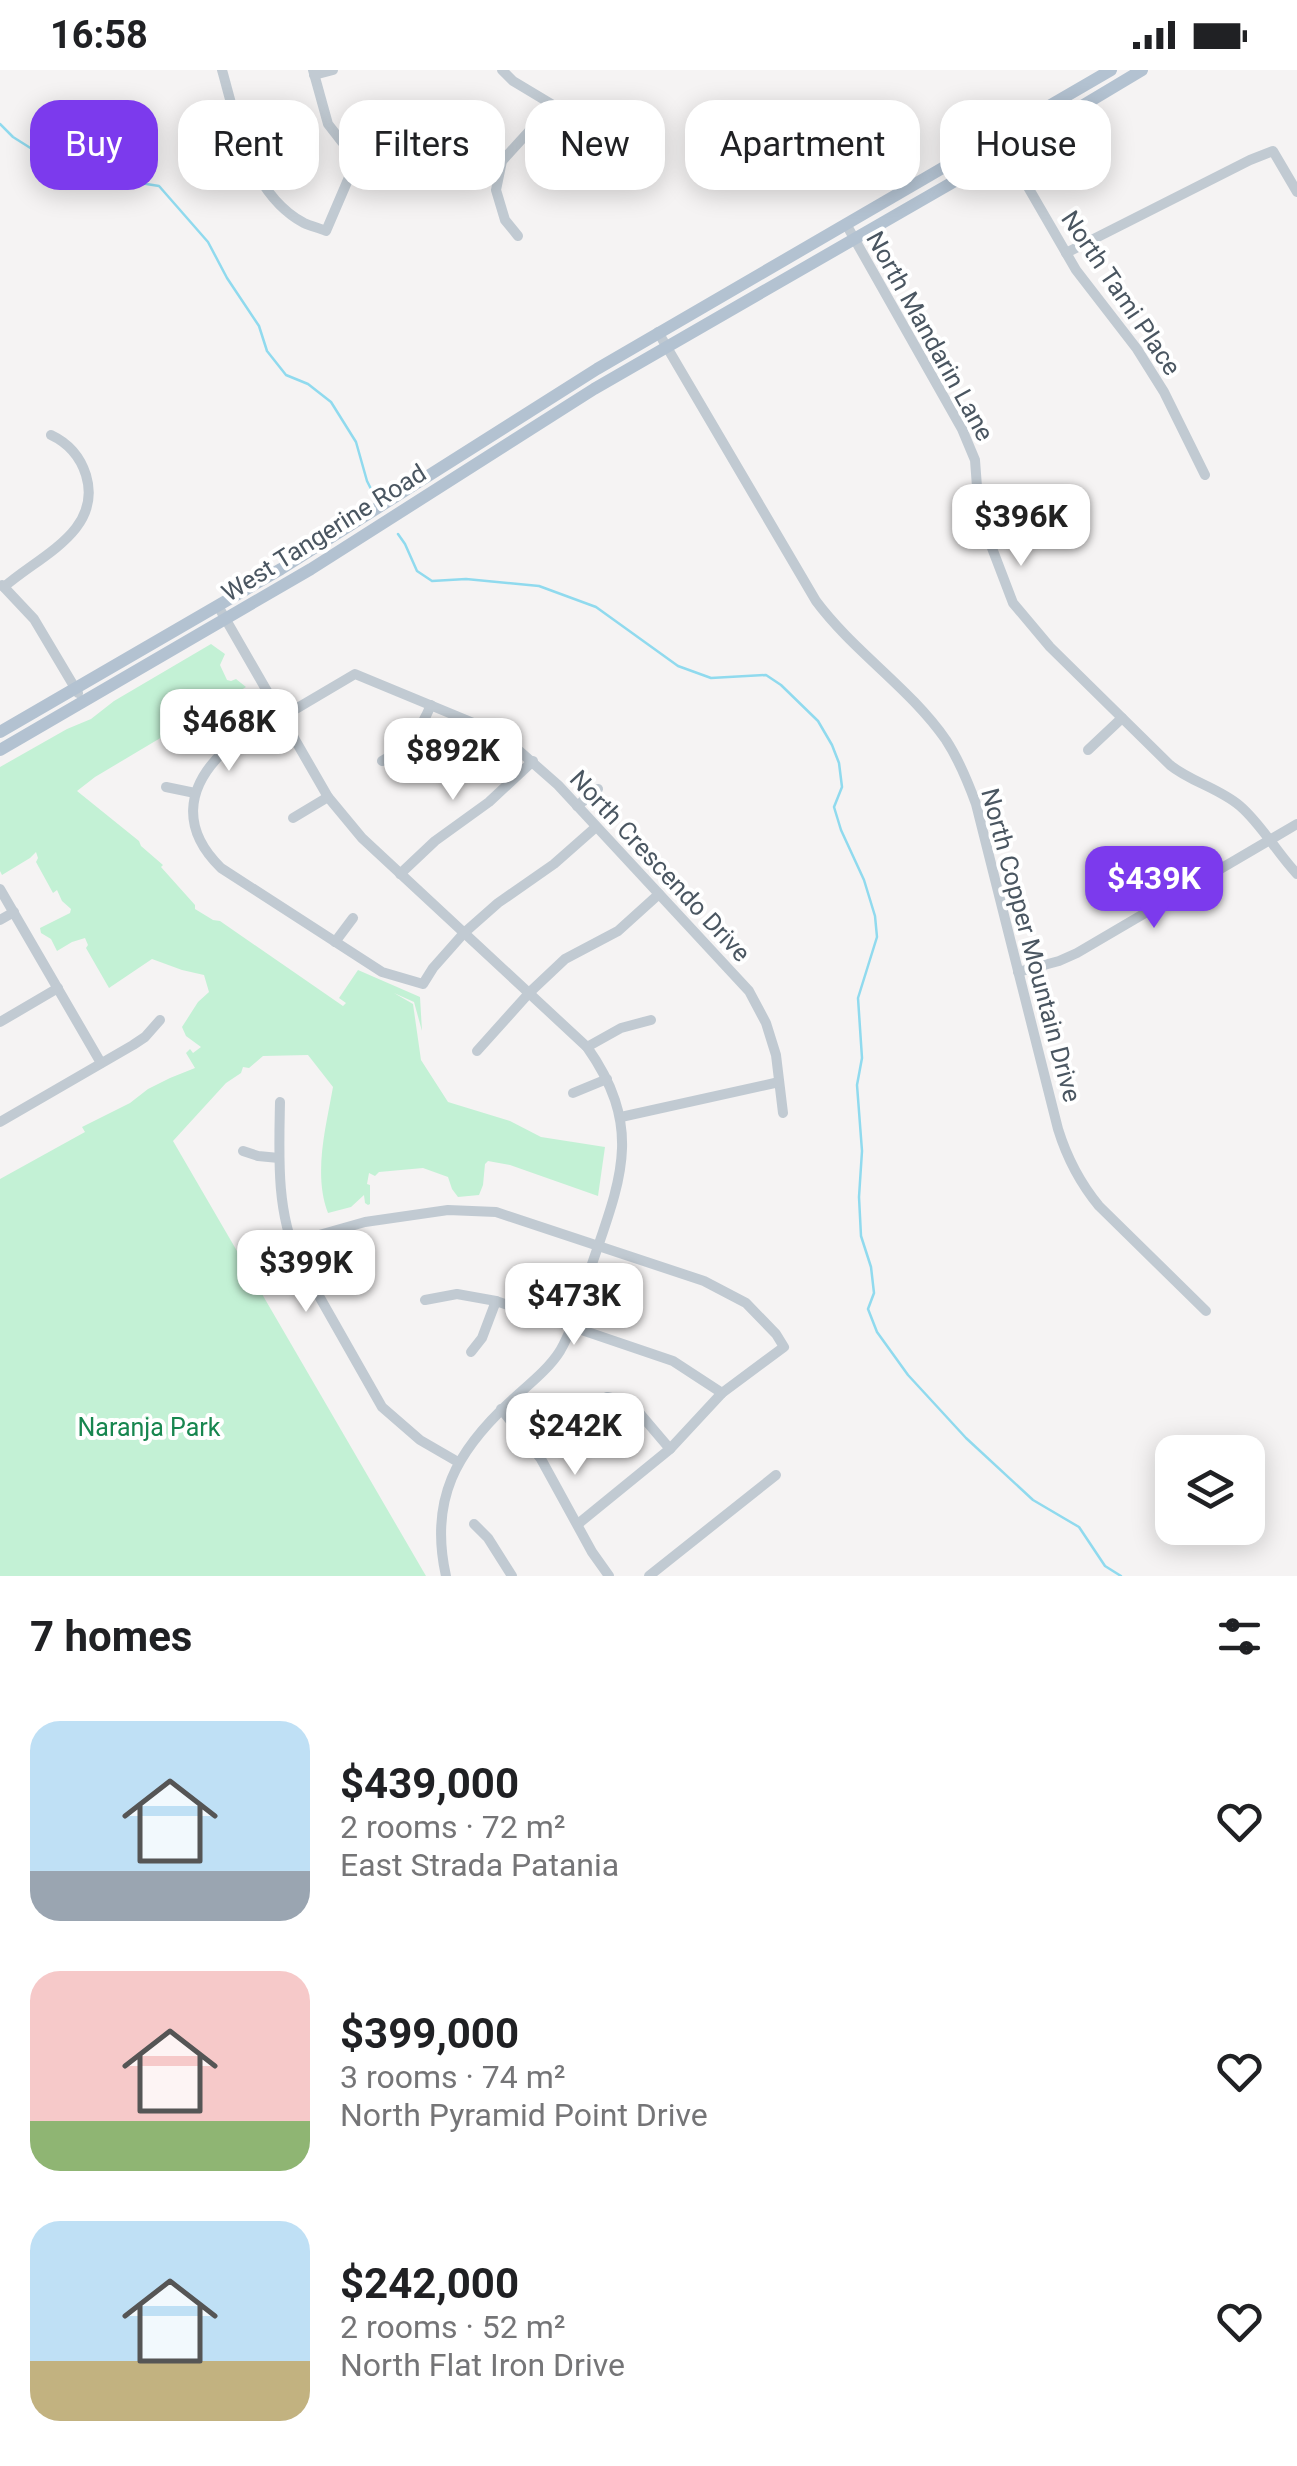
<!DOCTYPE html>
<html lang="en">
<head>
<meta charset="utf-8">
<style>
  :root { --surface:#fff; --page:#f2f2f2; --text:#202124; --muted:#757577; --accent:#7c3aed }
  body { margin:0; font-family:Roboto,sans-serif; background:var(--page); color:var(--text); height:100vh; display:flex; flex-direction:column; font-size:38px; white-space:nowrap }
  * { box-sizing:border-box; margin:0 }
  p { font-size:32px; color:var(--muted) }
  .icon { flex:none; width:55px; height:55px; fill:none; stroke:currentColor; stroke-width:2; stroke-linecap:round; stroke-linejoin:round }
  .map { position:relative; height:1506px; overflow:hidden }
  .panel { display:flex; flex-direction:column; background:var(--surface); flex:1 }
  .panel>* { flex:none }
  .guide { position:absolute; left:30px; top:30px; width:1238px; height:90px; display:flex; gap:20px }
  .controls { position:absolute; left:1155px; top:1365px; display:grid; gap:20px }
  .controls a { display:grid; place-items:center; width:110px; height:110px; border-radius:20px; background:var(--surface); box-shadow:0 5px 25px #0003; font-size:50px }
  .price { position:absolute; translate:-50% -85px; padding:0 22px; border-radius:20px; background:#fff; color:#222; font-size:32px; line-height:65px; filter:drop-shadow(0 2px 5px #0008) }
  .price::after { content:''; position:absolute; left:50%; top:60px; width:30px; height:22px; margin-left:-15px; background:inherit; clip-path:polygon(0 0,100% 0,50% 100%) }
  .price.on { background:var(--accent); color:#fff }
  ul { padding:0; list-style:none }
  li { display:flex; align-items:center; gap:30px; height:250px; padding:0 30px }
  li span { display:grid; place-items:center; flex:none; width:280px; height:200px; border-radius:30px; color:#555 }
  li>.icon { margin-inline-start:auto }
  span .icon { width:120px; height:120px; fill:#fffc; stroke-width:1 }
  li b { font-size:42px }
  h2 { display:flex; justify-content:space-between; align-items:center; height:120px; padding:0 30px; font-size:42px }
  .chip { padding:0 35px; border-radius:30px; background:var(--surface); box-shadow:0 5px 25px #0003; font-size:35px; line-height:90px }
  .chip.on { background:var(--accent); color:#fff }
  .status { display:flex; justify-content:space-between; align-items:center; height:70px; padding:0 50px; background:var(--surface); direction:ltr }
  .status svg { height:28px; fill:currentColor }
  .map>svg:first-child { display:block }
</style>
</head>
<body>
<div class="status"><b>16:58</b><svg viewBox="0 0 49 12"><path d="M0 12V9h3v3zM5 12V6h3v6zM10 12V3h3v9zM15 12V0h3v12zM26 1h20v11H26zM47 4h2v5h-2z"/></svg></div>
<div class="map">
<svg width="1297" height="1506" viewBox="0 0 1297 1506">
  <rect width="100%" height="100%" fill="#f5f3f3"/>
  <!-- green -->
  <path fill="#c3f1d5" d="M211,574L225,584L220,595L227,610L231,611L236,609L246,617L95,707L77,721L139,771L141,776L163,795L161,797L195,835V839L213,850L220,851L343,936L346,933L339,928L358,900L420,927L422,961L414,932L394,923L413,934L421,990L448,1032L510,1051L541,1067L605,1077L598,1126L510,1095L488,1091L485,1094L483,1115L479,1125L458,1127L452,1119L448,1107L423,1098L379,1102L375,1106L369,1103L367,1114L370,1115V1134L368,1135L365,1133L364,1125L351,1137L328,1143C313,1104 326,1057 333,1017L308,985L263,986L249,998L243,997L241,1003L226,1013L173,1071L426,1506H0V1109L85,1062L82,1057L130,1033L148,1019L170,1008L195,998L186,983L190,979L193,983L201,977L186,966L182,957L198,932L209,922L204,905L182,900L152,889L109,918L86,878L88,875L85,868L72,872L57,881L51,869L41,863L40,858L70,843L71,839L62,831L57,820L53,823L36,792L38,788L36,782L30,788L2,805L0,801V697L67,659L91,649L114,631Z"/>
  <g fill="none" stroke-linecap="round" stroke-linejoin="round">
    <!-- stream -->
    <g stroke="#90daee" stroke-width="2.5">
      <path d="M0,54L13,67L32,79L58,86L109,108L159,116L208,172L227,208L259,256L267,281L286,305L308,314L331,332L356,372L367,411L373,423"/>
      <path d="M398,464L405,474L417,501L432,511L466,509L539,516L596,537L678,596L711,608L766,605L781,615L818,651L832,675L839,693L842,717L834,737L841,760L864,810L875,846L877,867L858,928L862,988L857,1015L862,1081L859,1127L861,1166L871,1197L874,1223L868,1239L877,1262L908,1305L966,1368L1033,1430L1079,1457L1105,1496L1121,1506"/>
    </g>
    <!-- minor -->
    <g stroke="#c1cad2" stroke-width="10">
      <path d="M222,0C237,53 250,124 304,153C310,156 319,158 326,161L359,84"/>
      <path d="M313,0L328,54L342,72L359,84L384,86L484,82L502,91"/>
      <path d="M502,0L513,11L553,35L502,91L496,120L505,150L518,166"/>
      <path d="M314,5L333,0"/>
      <path d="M999,67L1076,200L1137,279L1164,322L1205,405"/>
      <path d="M425,84L428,63"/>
      <path d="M846,154L962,359L975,390L979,444L1013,533L1050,577L1170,695C1191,712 1219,718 1240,736C1262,755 1277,783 1297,804"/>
      <path d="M1066,183L1250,90L1273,81L1297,122"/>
      <path d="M658,262L816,531C854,582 910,618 946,670C959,690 968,712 976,734L1058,1059C1067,1088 1080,1113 1099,1136L1206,1241"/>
      <path d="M2,515L34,549L78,623"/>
      <path d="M4,517C39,486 103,461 86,405C80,386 68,373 51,365"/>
      <path d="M218,536L328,727L362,768L587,977C644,1058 621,1109 592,1194C582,1223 575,1255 560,1281C548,1300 528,1315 512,1330C456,1381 429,1430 446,1506"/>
      <path d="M1088,680L1122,648"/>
      <path d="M382,691C408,677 420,661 431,635"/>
      <path d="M166,717L195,723"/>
      <path d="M577,736L598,719"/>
      <path d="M293,748L328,727"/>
      <path d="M596,757L554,794L498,833L464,863L433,898L423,914L382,902L221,798C182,760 185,719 223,682L355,604L488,659L508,671L558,715L749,921L766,953L776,985L783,1043"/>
      <path d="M400,804L435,771L489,732L533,691"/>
      <path d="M0,819L101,993"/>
      <path d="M0,850L14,842"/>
      <path d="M335,872L353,848"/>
      <path d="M1018,902L1059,891L1077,883L1297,754"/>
      <path d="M0,952L58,918"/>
      <path d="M587,977L621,958L651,950"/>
      <path d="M477,981L530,922L565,889L618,861L659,824"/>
      <path d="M573,1023L607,1009"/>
      <path d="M280,1032C279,1085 276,1141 298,1189L382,1337L420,1370L458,1392"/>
      <path d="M621,1047L779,1012"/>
      <path d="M0,1052L133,975L145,967L160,950"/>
      <path d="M243,1081L258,1086L279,1088"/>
      <path d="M291,1173L365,1152L448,1140L496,1142L704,1211L746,1233L776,1264L784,1277L722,1323L670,1379L578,1454"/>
      <path d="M425,1230L457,1224L496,1231L673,1291L722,1323"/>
      <path d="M471,1282L482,1268L496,1231"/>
      <path d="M607,1327L630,1332L670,1379"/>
      <path d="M501,1339L541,1389L592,1482L609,1506"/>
      <path d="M474,1454L488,1468L512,1506"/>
      <path d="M649,1506L776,1405"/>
    </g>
    <!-- major -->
    <g stroke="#b3c2d1" stroke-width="12">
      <path d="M0,662L281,499L597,299L1111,0"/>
      <path d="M0,680L311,499L594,319L1007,81L1142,0"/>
    </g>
  </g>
  <g text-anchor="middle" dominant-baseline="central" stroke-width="8" stroke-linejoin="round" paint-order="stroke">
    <!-- street labels -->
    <g font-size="25" fill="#4a5661" stroke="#fff">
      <text transform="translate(1121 223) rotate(56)">North Tami Place</text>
      <text transform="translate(930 266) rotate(61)">North Mandarin Lane</text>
      <text transform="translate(324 463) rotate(-32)">West Tangerine Road</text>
      <text transform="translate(660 796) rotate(47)">North Crescendo Drive</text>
      <text transform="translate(1031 875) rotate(75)">North Copper Mountain Drive</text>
    </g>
    <!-- park labels -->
    <g font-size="25" fill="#17864f" stroke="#fff">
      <text x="149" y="1357">Naranja Park</text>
    </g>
  </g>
</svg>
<div class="controls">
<a><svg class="icon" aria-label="layers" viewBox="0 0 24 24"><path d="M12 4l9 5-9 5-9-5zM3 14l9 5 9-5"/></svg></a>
</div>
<b class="price" style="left:1021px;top:499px">$396K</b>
<b class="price" style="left:229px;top:704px">$468K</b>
<b class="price" style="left:453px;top:733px">$892K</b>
<b class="price on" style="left:1154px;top:861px">$439K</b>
<b class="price" style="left:306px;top:1245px">$399K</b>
<b class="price" style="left:574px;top:1278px">$473K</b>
<b class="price" style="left:575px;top:1408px">$242K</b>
<div class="guide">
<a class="chip on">Buy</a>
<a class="chip">Rent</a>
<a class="chip">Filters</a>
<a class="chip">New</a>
<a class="chip">Apartment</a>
<a class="chip">House</a>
</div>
</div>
<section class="panel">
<h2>7 homes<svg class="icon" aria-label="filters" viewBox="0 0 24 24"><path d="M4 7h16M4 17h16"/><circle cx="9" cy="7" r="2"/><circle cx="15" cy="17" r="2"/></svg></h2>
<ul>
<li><span style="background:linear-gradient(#bfe0f5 75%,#9aa5b1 0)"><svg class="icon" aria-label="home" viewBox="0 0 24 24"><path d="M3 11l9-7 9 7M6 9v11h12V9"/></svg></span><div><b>$439,000</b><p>2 rooms · 72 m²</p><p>East Strada Patania</p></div><svg class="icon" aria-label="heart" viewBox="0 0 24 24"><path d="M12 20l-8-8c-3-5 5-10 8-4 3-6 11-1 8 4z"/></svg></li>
<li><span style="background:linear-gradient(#f6c9c9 75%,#8fb573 0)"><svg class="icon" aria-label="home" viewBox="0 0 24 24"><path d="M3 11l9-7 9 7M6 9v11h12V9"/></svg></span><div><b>$399,000</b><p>3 rooms · 74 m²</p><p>North Pyramid Point Drive</p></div><svg class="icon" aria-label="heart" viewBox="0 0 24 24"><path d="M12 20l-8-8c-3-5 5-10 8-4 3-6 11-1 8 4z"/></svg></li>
<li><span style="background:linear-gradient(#bfe0f5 70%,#c2b280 0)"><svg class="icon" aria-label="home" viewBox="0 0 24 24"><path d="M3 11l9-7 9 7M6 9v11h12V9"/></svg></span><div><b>$242,000</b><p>2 rooms · 52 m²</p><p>North Flat Iron Drive</p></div><svg class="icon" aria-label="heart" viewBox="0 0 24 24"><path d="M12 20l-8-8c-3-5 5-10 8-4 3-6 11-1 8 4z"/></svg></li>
</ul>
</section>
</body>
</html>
